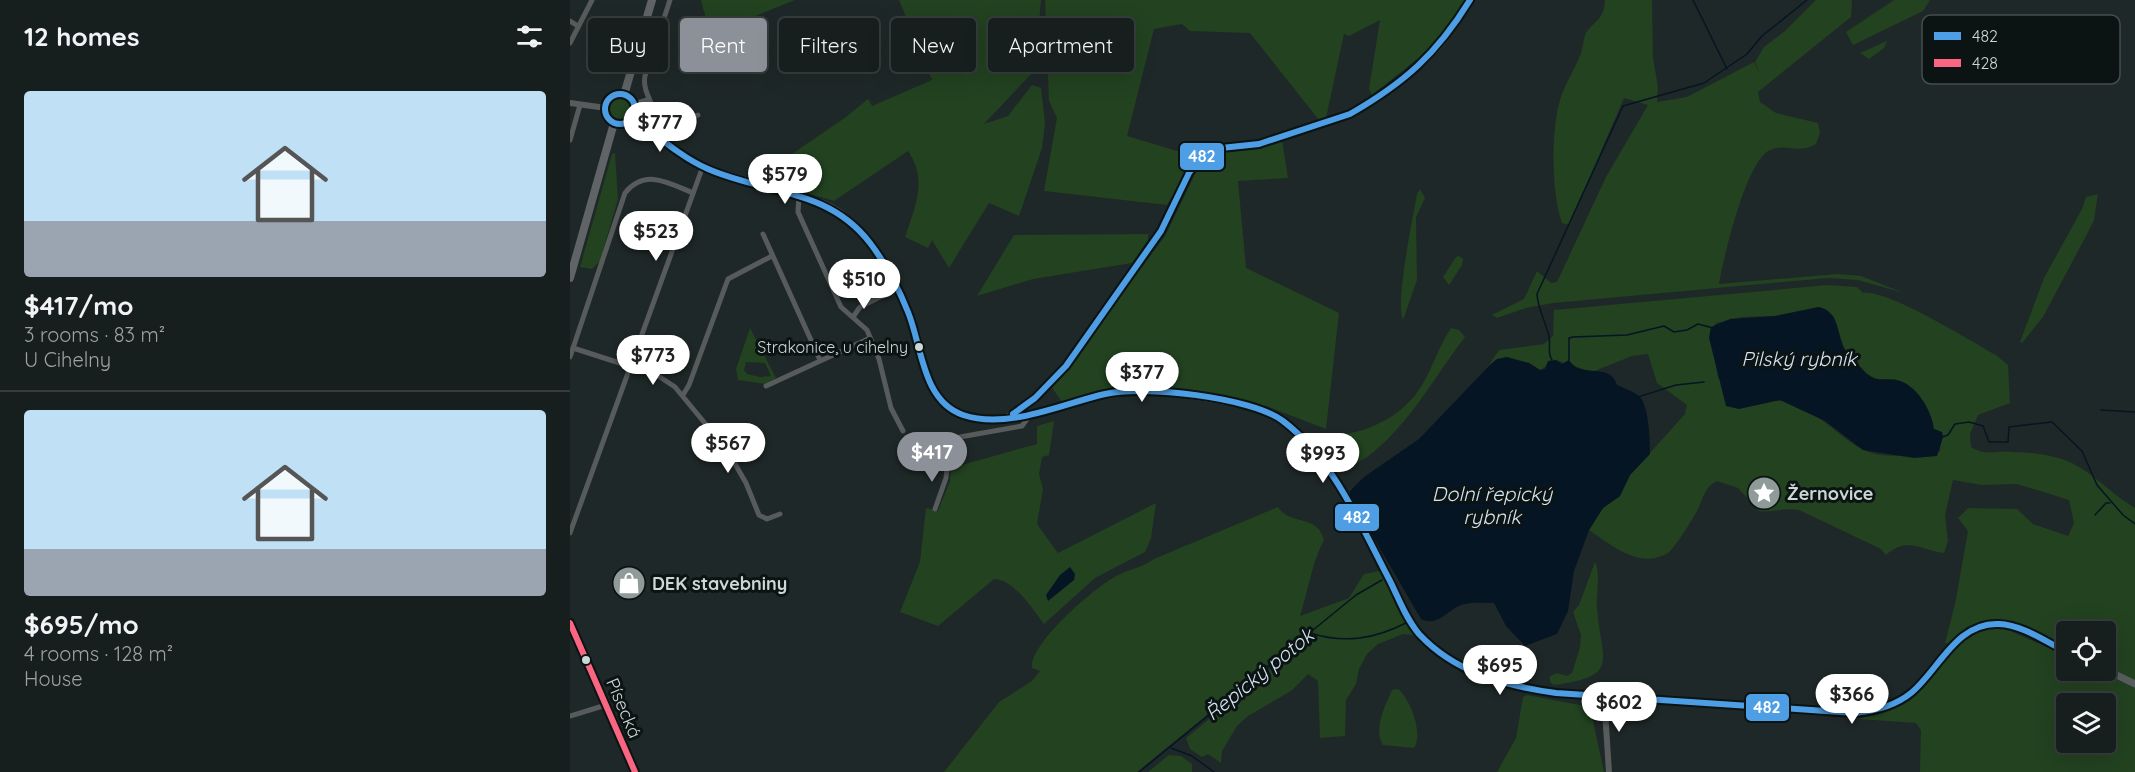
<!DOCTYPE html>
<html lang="en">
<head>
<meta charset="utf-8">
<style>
  :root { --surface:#171e1e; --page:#242b2b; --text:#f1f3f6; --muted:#9ea2a4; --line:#363c3c; --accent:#8c9099 }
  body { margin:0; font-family:Quicksand,sans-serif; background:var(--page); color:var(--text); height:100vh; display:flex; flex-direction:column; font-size:22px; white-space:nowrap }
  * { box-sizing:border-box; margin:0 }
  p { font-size:20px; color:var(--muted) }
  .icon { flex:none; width:33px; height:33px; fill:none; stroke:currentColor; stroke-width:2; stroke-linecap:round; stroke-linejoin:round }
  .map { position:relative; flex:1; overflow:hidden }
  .sheet { display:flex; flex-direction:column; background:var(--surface); width:570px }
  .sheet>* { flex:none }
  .top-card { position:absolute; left:18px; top:18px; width:570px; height:54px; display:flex; gap:12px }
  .controls { position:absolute; left:1486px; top:621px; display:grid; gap:12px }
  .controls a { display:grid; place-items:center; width:60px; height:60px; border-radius:6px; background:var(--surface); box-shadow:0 6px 24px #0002,0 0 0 2px var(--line); font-size:30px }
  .price { position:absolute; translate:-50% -51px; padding:0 14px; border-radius:21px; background:#fff; color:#222; font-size:20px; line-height:39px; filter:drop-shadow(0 2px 3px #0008) }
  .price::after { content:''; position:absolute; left:50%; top:36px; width:18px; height:14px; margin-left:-9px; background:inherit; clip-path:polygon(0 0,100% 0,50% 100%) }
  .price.selected { background:var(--accent); color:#fff }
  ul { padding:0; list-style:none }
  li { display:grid; align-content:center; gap:12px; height:318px; padding:0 24px }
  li+li { border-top:2px solid var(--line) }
  li span { display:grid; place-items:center; height:186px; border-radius:6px; color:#555 }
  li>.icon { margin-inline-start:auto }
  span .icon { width:108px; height:108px; fill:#fffc; stroke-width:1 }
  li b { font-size:26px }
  h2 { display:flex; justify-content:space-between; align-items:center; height:72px; padding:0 24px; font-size:26px }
  .pill { padding:0 21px; border-radius:6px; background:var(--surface); box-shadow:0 6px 24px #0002,0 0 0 2px var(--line); font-size:21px; line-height:54px }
  .pill.selected { background:var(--accent); color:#fff }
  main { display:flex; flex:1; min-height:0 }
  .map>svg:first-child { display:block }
</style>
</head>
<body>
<main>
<section class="sheet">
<h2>12 homes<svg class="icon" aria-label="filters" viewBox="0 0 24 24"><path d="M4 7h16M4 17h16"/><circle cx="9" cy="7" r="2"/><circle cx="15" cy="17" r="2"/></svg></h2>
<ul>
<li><span style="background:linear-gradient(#bfe0f5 70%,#9aa5b1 0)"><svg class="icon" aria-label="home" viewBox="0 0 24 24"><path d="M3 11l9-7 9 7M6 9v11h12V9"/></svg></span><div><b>$417/mo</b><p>3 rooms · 83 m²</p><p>U Cihelny</p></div></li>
<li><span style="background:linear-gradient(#bfe0f5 75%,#9aa5b1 0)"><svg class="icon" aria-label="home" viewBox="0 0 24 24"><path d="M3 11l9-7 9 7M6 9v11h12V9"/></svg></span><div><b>$695/mo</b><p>4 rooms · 128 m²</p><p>House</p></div></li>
</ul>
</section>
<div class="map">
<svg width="1565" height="772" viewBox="0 0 1565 772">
  <rect width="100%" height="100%" fill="#1f2828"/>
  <!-- green -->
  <g fill="#224220" fill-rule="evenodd">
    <path d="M131,0H225L140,34Z"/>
    <path d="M329,0H471L465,70L414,124L438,116L462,85L471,88L475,123L472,148L449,216L419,203L379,268L362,240L358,248L335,237C345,207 358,180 338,151L264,201L187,178L276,117L298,99L302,106L362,80Z"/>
    <path d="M475,0H896L866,44L802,95L799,89L810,20L779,36L774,34L756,118L749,120L680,33L620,31L612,24L584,29L557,136L627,157L597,205L474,191L487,118L479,101Z"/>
    <path d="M1035,0H1082L1083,58L1088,87L1087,102L1117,97L1184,62L1189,73L1185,62L1194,47L1215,31L1246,0H1282L1281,17L1188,92L1190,102L1206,113L1248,123L1250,133L1246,144C1227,155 1214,142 1198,151C1175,166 1154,256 1149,284L1268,274L1291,276L1334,293L1288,280L1258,278L983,303L956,308L927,318L922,315L954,299L967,271L981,283L987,282L1036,177L1078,105L1054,98L999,225L992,223C981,192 981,130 990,100C995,83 1005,69 1011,53C1013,47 1013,41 1015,35C1022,21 1034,22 1035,0Z"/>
    <path d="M1324,0H1360L1353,11L1283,45L1276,32Z"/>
    <path d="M1317,41L1314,48L1299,59L1290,53Z"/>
    <circle cx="50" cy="110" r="11"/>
    <path d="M712,140L718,178L668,181L676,268L769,313L756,429L696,406L573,388L550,385L492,402L482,388L595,236L631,162L648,153L690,149Z"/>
    <path d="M45,153L48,199L30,261L22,269L10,267L42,154Z"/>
    <path d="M850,189L855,198L846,217L847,280L833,320C825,302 843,218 847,194Z"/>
    <path d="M1528,194L1524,220L1516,236L1473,317L1452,343L1450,342L1474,278L1512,209L1516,197Z"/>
    <path d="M578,234V240L562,263L463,279L407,296L444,235Z"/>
    <path d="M889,256L893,259L892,265L879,285L873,277L886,257Z"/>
    <path d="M1258,285L1287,287L1293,293C1316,288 1401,341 1426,355L1438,365L1440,403L1408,415L1400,434L1401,447C1415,456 1425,451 1441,452C1458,452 1475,454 1492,459C1521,469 1539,493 1565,508V681L1536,667V632H1497V648C1473,637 1439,613 1412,621C1399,625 1390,635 1381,643H1375L1385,604L1398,531L1388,518L1398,508L1447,509L1463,524L1498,536L1504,523L1499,500L1447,484L1412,485L1383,480L1375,515L1378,541L1374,553C1351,550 1337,536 1316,555L1311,549L1229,510C1215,507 1203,513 1189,511L1168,488L1147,481C1134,487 1133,500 1127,511C1122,520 1105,548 1098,553C1070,570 1041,545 1019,530L1033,508L1050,496L1060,475L1115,414L1117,405L1087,383L1078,354L1062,356L1022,372L986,360L970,370L959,363L927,359L919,365L929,350L974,344L983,336L984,310ZM1248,307L1256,309L1264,317L1274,348L1296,373L1307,380L1325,379L1364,429L1371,432L1370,452C1346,454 1315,461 1292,449C1263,434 1237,397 1201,401L1148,378L1140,332L1146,323L1172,317L1205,316Z"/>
    <path d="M180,328L206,378L195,384L168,380L166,369ZM176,362L195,363L201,376L190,377L177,374L174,370Z"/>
    <path d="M881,328L889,330L895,337C865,376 838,427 797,457C788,463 778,468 769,473L739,438V434C778,440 821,426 846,394C861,374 867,349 881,328Z"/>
    <path d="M484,421L479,455L472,457L469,474L473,489L467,524L488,553L586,503L581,538L575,552L525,578L474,624C462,609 445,580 424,579L368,626L330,612L350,562L356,508L368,511L380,481L381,468L467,444V426Z"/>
    <path d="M708,507C720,526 748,514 754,540C742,562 738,591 730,616L779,598L794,574L810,571L845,635L833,634L808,644L797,654L789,669L786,684L776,700L775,736L750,738L748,681L738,674L721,691L678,716L667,726L652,751L651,763L638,754L632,757L620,749L616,738L727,647L723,639L692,670L567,772H374L429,702L462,681L470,671L462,668C459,644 524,588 546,576C559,569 572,568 584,559Z"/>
    <path d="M1025,562C1031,574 1026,595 1027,608C1031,661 1052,676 984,685L980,682V676L987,673L997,676L1002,673L1010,647L1011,635L1003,612L1009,605Z"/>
    <path d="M1431,627L1497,656V670L1528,671L1565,688V772H1350L1351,730L1346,723L1288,719L1326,707L1356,683L1386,648L1404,632L1413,628ZM1497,704H1536V742H1497Z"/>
    <path d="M828,689C840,698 854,735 844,748L813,745C803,729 815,706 822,690Z"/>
    <path d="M957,695L1020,707L1034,772H927L946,738L953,697Z"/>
    <path d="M599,755L611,756L622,764V772H578Z"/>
  </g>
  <!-- water -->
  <g fill="#061523">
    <path d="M1249,307C1270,313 1266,331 1274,348C1279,356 1289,366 1296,373C1305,382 1314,378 1326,380C1346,383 1362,411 1364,429L1372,432L1373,437L1367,456L1344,458L1293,450L1255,421L1210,400L1169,409L1156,406L1139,338L1141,327L1160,319L1205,316Z"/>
    <path d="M937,357L959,363L970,370L975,369L978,361L986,360L992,364L999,360C1011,380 1040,361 1047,385C1054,388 1064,392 1069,396C1079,405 1080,440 1080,454L1060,475L1050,496L1033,508L1019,530L1004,571L998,611L987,634L955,646L936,626L924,603C916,603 903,602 895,604C879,607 869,628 851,619L780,497V491L794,477L849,439L919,366L927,359Z"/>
    <path d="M500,567L505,574L504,580L478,601L476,595L490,575Z"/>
  </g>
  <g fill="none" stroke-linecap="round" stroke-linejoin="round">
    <!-- stream -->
    <g stroke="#061523" stroke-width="1.5">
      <path d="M1123,0L1157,69"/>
      <path d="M982,360C977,353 981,345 979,337C976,322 968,310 967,294L1053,106L1134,83L1177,54L1192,36L1237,0"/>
      <path d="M999,360V338L1003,337L1057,335L1094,326L1104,332L1117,330L1128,324L1143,328"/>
      <path d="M1068,397L1106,385L1134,382"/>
      <path d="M1531,410L1565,412"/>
      <path d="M1372,437L1378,435L1385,424L1399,422L1413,426L1419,442H1438L1439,427L1482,422L1512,451L1527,485L1553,515L1565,524"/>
      <path d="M1525,515L1536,503H1540"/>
      <path d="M740,633C775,644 805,639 838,622"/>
      <path d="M601,748L622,756L644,772"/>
      <path d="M569,772L786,595L812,580"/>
    </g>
    <!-- minor -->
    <g stroke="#585b5c" stroke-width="5">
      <path d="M100,0L75,76C73,85 77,94 81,103C93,134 102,124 128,115"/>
      <path d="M0,21L8,26"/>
      <path d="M0,43L22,0"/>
      <path d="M64,104L79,99"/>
      <path d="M0,140L10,105"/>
      <path d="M229,196L228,212L271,307L297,330L309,359L321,408L333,431"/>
      <path d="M193,234L250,360"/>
      <path d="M283,317L290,307L312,296"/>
      <path d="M3,348L87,375L105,387L157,450L176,483L189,515L197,519L210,514"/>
      <path d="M0,357L55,193C75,168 99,183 123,193"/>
      <path d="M196,386L300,338"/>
      <path d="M113,395L119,385L158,279L202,256"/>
      <path d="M365,509L376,478L378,460L390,437L452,426L457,419L453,413"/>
      <path d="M0,533L133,166"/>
      <path d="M0,716L36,705"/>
    </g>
    <!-- tertiary -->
    <g stroke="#585b5c" stroke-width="6">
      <path d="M0,103L36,108"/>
      <path d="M438,416L452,410L496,366L591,231L619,173L633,155L651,148L689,144L780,114C814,95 851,71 875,39C884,27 892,13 900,0"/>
      <path d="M1034,695L1039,772"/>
    </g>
    <!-- secondary -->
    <g stroke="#585e5e" stroke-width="7">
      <path d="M63,117L122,161L141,170L252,203C296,220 333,290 346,333C353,355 356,387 373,403C414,444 509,394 557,390C581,388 679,403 700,413C718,422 731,438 744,453C778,492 799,542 823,587C831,603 838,622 850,635C886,673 935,687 986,693L1285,713C1306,711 1324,706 1341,693C1367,671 1389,619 1429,624C1452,626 1476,642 1497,652"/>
      <path d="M1536,670L1565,684"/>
    </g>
    <!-- primary -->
    <g stroke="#606466" stroke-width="8">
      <circle cx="50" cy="109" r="15"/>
      <path d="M54,95L82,0"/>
      <path d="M0,278L44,123"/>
      <path d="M0,623L65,772"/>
    </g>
    <!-- bus-1 casing -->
    <g stroke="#0b1313" stroke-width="10">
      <g id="bus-1">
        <circle cx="50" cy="109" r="15"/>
        <path d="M63,117C87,135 110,157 138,169C195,194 258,188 300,243C316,264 328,287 338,312C352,346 352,401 393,415C438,430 491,404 535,394C573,385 681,397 713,421C764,460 791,526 820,581C829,599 836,619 849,634C885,673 936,686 986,693L1285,713C1305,711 1325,706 1341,693C1369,670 1386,622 1429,624C1453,625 1476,642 1497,652"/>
        <path d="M443,414L465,398L496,366L591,231L619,173L633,155L651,148L689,144L780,114C834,83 867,54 900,0"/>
      </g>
    </g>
    <!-- bus-2 casing -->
    <g stroke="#0b1313" stroke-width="10">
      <path id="bus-2" d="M0,623L65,772"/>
    </g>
    <!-- bus-1 -->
    <use href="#bus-1" stroke="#4d9ee5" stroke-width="6"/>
    <!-- bus-2 -->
    <use href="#bus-2" stroke="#fa6682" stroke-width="6"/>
  </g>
  <!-- icons -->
  <defs>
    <g id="sight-disc" transform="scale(1.725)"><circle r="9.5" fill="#8f9a99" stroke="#0b1313"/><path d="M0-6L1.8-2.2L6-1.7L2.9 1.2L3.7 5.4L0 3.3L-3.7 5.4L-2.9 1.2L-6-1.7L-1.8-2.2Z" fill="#fff"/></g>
    <g id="shop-disc" transform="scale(1.725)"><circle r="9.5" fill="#8f9a99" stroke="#0b1313"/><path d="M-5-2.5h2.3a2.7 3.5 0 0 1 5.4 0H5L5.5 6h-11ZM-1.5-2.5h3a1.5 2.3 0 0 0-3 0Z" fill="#fff"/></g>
  </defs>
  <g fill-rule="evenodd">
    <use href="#sight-disc" x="1194" y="493"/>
    <use href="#shop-disc" x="59" y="583"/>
  </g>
  <!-- markers -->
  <g fill="#ccd7d6" stroke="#0b1313" stroke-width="2">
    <circle cx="349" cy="347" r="5"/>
    <circle cx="16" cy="660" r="5"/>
  </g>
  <g text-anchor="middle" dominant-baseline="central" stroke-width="6" stroke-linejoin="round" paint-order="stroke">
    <!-- bus labels -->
    <g font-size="16" fill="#ccd7d6" stroke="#0b1313" text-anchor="end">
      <text x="338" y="347">Strakonice, u cihelny</text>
    </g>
    <!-- poi labels -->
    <g font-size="18" font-weight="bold" fill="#ccd7d6" stroke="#0b1313" text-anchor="start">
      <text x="1217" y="493">Žernovice</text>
      <text x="82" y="583">DEK stavebniny</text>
    </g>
    <!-- street labels -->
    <g font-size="18" fill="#ccd7d6" stroke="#0b1313">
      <text transform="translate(54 708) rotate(67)">Písecká</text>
    </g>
    <!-- water labels -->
    <g font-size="20" font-style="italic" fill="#d4e3f2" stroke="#0b1313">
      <text x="1229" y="358">Pilský rybník</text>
      <text x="922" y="493">Dolní řepický<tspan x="922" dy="23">rybník</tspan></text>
      <text transform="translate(689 674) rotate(-39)">Řepický potok</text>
    </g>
  </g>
  <!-- legend -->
  <rect x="1352" y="15" width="198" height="69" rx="9" fill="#0b1313" stroke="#454e4e" stroke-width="1.5"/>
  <rect x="1364" y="32" width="27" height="8" fill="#4d9ee5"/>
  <rect x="1364" y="59" width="27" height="8" fill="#fa6682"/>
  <g font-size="16" fill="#ccd7d6">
    <text x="1402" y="42">482</text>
    <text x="1402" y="69">428</text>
  </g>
  <g stroke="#0b1313" stroke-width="2">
    <rect x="609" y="142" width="46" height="29" rx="6" fill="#4d9ee5"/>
    <rect x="764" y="503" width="46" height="29" rx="6" fill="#4d9ee5"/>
    <rect x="1175" y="693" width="45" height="29" rx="6" fill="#4d9ee5"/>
  </g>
  <g font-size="16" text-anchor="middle" font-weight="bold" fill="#fff">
    <text x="632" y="162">482</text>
    <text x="787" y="523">482</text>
    <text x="1197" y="713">482</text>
  </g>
</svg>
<div class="controls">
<a><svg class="icon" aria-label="locate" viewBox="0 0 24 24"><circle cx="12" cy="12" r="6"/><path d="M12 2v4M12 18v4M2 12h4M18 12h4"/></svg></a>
<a><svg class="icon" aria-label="layers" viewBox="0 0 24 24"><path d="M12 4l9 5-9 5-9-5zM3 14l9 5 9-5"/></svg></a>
</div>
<b class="price" style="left:90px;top:153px">$777</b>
<b class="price" style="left:215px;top:205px">$579</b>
<b class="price" style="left:86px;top:262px">$523</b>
<b class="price" style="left:294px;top:310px">$510</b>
<b class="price" style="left:83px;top:386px">$773</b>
<b class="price" style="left:572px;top:403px">$377</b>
<b class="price" style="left:158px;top:474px">$567</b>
<b class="price selected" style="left:362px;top:483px">$417</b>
<b class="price" style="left:753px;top:484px">$993</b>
<b class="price" style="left:930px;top:696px">$695</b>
<b class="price" style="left:1282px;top:725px">$366</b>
<b class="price" style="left:1049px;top:733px">$602</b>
<div class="top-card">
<a class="pill">Buy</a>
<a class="pill selected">Rent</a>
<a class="pill">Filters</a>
<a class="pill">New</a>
<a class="pill">Apartment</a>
</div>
</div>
</main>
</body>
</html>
